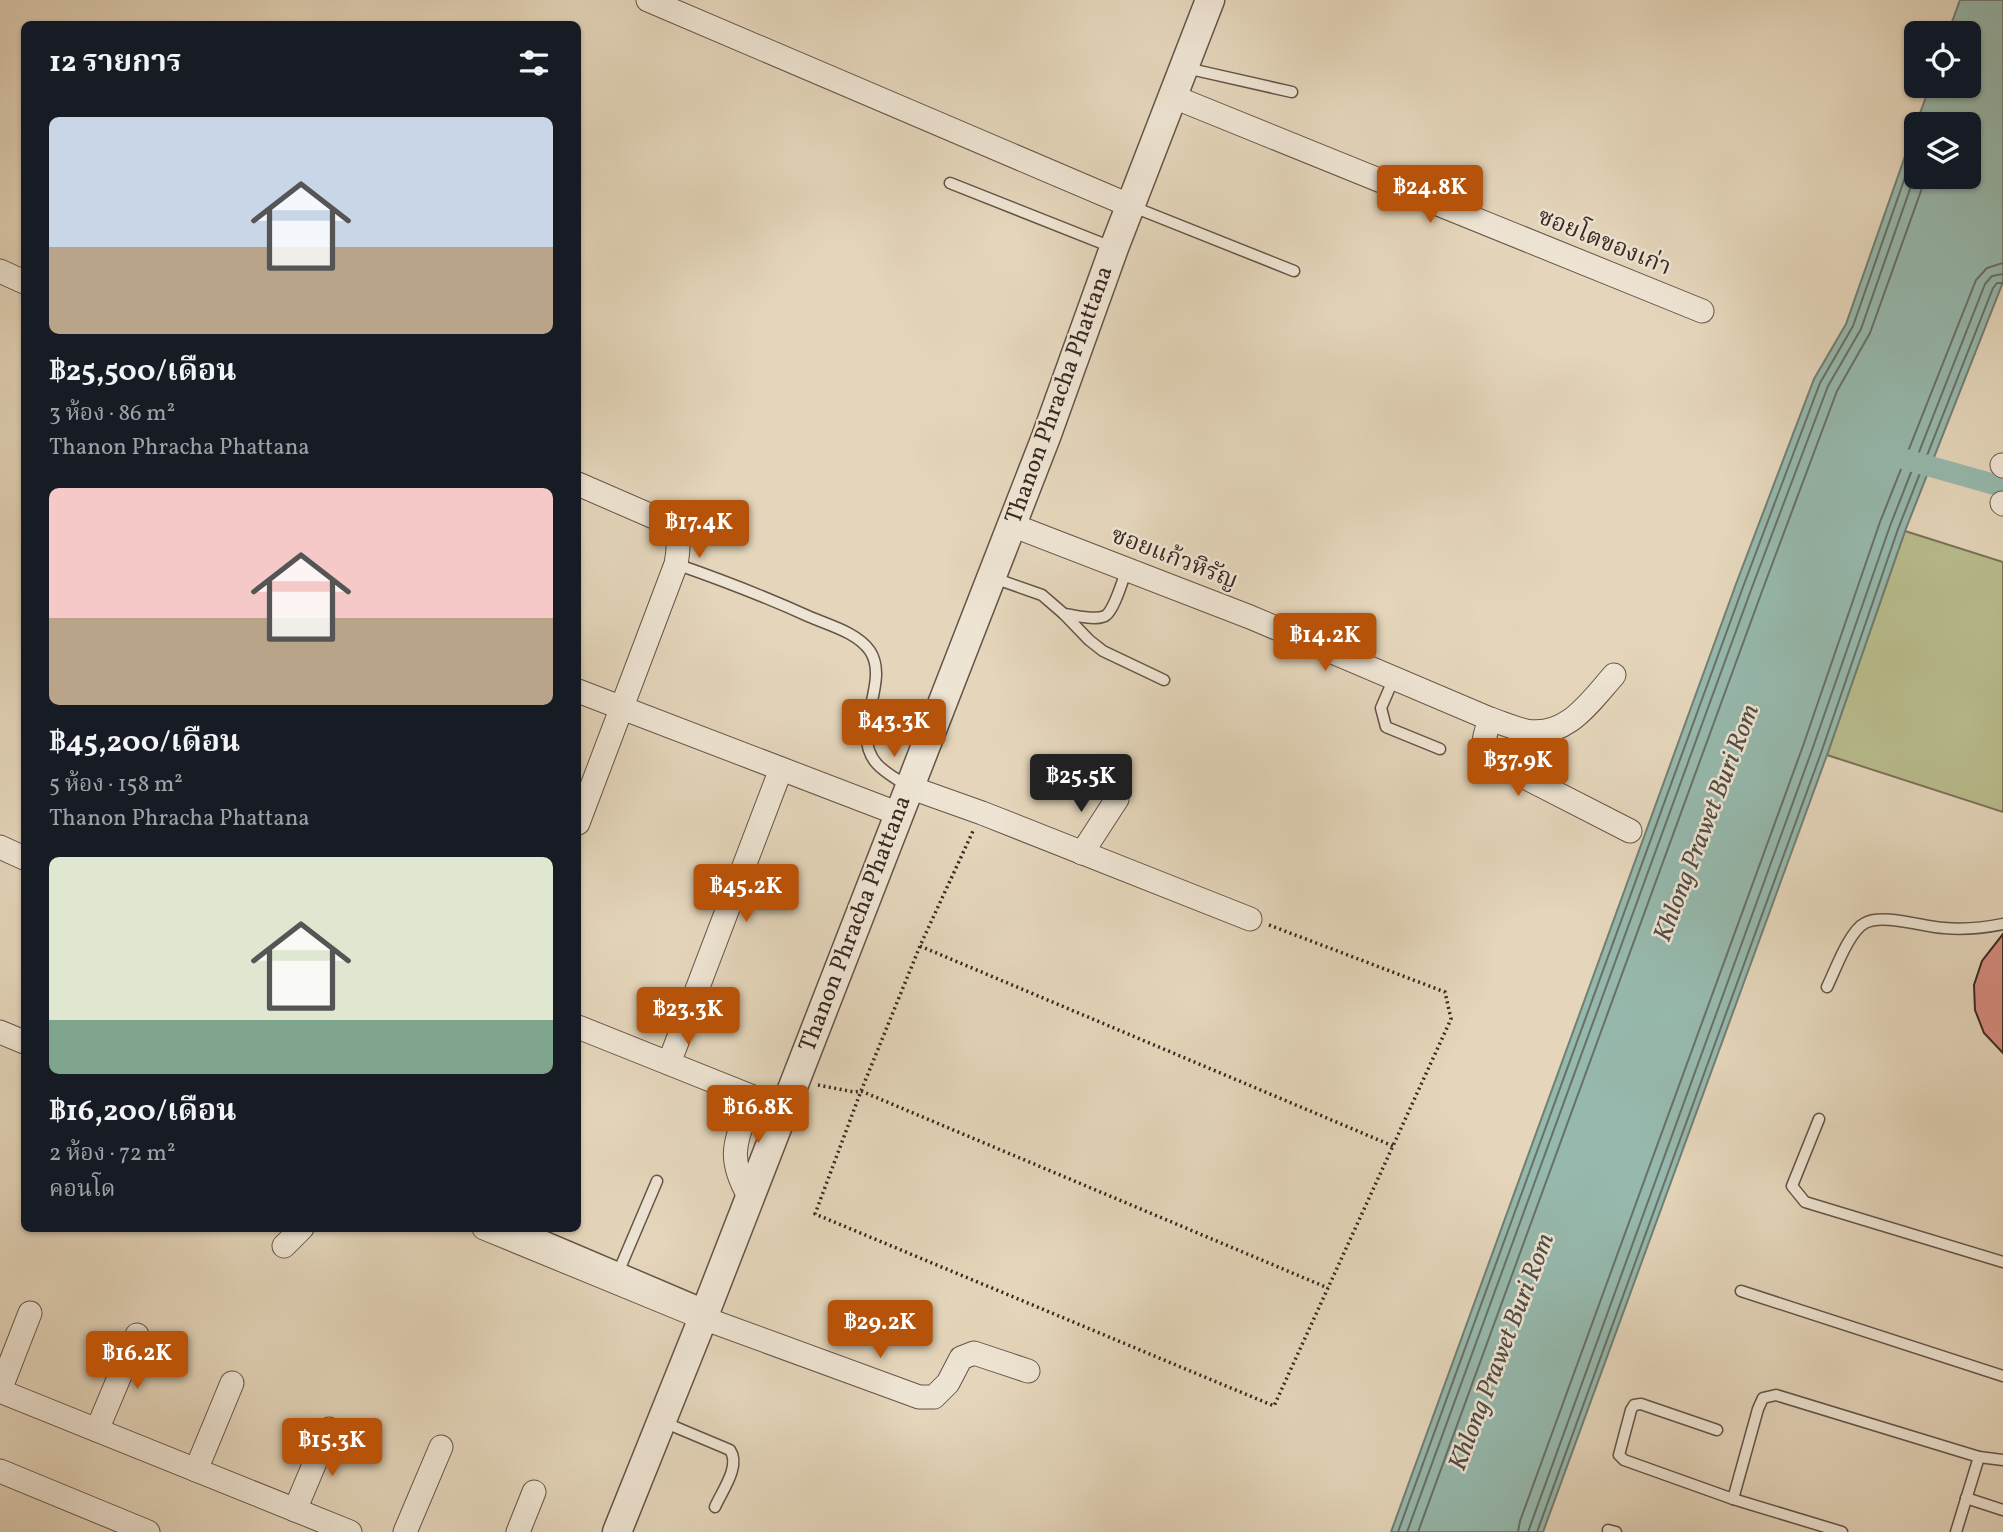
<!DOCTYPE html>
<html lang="th">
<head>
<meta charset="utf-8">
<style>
  :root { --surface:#171b24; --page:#20242c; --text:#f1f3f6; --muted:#9ea1a6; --accent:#b45309 }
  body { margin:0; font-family:Vollkorn,"Noto Serif Thai",serif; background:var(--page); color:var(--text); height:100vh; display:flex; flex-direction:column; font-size:26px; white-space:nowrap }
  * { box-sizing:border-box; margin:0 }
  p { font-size:23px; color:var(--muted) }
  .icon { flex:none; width:38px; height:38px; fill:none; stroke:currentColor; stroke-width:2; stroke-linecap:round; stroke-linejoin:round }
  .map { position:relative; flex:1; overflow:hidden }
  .details { position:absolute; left:21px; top:21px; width:560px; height:1211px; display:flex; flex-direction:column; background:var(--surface); border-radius:10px; box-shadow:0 2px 5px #0004 }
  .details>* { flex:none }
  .controls { position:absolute; left:1904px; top:21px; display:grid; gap:14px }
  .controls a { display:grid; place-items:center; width:77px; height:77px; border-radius:10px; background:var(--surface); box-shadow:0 2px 5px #0004; font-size:35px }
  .price { position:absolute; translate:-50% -60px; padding:0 16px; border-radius:7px; background:var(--accent); color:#fff; font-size:23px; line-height:46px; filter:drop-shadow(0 2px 4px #0008) }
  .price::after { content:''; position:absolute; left:50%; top:42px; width:21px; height:16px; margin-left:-10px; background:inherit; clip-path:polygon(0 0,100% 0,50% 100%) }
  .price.current { background:#222; color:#fff }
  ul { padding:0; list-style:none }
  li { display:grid; align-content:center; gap:14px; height:371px; padding:0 28px }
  li span { display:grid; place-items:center; height:217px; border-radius:10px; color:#555 }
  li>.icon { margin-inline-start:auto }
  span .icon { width:126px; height:126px; fill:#fffc; stroke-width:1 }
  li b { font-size:30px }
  h2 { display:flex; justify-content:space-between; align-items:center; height:84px; padding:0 28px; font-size:30px }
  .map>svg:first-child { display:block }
</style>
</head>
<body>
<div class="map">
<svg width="2003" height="1532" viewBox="0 0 2003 1532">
  <rect width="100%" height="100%" fill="#e5d6bb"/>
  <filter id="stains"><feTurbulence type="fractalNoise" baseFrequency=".00286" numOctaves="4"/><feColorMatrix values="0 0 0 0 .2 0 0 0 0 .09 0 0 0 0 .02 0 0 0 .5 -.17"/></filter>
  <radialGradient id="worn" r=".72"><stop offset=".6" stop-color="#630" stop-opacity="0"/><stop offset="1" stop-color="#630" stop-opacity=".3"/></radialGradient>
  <!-- green -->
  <path fill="#b9bd8d" stroke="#7a7258" stroke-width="2" d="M1905,531L2003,562V812L1827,755Z"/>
  <!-- water -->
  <path fill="#96b9ad" stroke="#717f75" stroke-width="2" d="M1960,0H2003V282L1905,531L1827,755L1543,1532H1391L1736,584L1814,379L1846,324L1916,125V177H1969V124H1916L1930,86H1969V33H1948Z"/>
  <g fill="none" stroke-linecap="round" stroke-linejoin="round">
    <!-- shore -->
    <g stroke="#687068" stroke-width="2">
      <path d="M1398,1532L1743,587L1820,383L1853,326L1916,146"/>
      <path d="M1407,1532L1751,590L1828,386L1861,329L1916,172"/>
      <path d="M1418,1532L1761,594L1837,391L1870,333L1926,177"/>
      <path d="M1518,1532L1520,1521L1803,746L1880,522L1976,280L1987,268L2003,263"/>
      <path d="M1528,1532L1812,750L1890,526L1985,284L1992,276L2003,274"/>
      <path d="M1537,1532L1821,753L1898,529L1993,288L1997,283H2003"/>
    </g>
    <!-- canal -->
    <path stroke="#96b9ad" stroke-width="21" d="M1904,459L2003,487"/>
  </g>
  <!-- building -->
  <path fill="#d68b7f" stroke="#3a2822" stroke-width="2" d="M2003,934V1053L1984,1033L1975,1010L1974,985L1982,961Z"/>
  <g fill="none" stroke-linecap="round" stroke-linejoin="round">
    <!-- service casing -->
    <g stroke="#655448" stroke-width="13">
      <g id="service">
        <path d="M1186,68L1292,92"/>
        <path d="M950,183L1114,248"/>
        <path d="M1131,206L1294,271"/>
        <path d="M676,564C722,580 766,597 810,617C829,625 858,633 870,651C891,683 848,732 877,764C885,773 897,779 907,786"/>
        <path d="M991,577L1042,595L1064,614L1089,640L1103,651L1164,680"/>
        <path d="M1064,614C1075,615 1094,621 1105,616C1114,611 1123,579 1127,569"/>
        <path d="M1394,678L1381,708L1386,727L1440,749"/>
        <path d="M1827,987C1835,971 1849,931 1865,923C1882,913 1924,927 1944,928C1964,930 1983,928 2003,924"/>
        <path d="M1819,1119L1792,1186L1805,1202L2003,1262"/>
        <path d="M525,1228L706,1305"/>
        <path d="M620,1268L657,1181"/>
        <path d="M1741,1291L2003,1376"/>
        <path d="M661,1421L730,1450C741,1466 722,1491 715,1507"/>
        <path d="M1717,1430L1641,1404L1634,1405L1631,1410L1619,1455L1624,1460L1733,1499L1842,1532"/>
        <path d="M1966,1498L2003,1510"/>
        <path d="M1733,1499L1758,1409L1763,1398L1776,1395L1979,1457L2003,1460"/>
        <path d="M1608,1530L1616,1532"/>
        <path d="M1956,1532L1979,1457"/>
      </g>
    </g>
    <!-- minor casing -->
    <g stroke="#655448" stroke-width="25">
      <g id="minor">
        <path d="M648,0L1131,206"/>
        <path d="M1174,97L1702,311"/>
        <path d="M0,271L24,282"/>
        <path d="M2002,465L2003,466"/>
        <path d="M578,484L670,524C680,538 679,547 676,564L578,823"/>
        <path d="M2002,503L2003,504"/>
        <path d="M1012,525L1250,617L1490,719C1502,723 1514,728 1526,731C1567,738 1590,702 1614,675"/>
        <path d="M578,691L899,814"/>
        <path d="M1490,719C1483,742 1479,747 1499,764L1630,831"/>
        <path d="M909,787L982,813L1250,919"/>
        <path d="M0,847L24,858"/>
        <path d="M1082,853L1117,799"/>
        <path d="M578,1027L783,1109"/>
        <path d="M0,1032L24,1042"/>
        <path d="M669,1063L781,769"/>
        <path d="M749,1196C725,1154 737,1140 752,1098"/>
        <path d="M484,1228L703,1318L919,1397H934L948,1383L961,1358L974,1353L1028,1371"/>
        <path d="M284,1246L302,1228"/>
        <path d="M0,1390L30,1313"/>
        <path d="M0,1391L350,1532"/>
        <path d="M97,1430L137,1335"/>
        <path d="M196,1470L232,1383"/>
        <path d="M0,1471L148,1532"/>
        <path d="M295,1510L329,1429"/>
        <path d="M405,1532L441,1447"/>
        <path d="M518,1532L534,1492"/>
      </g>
    </g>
    <!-- tertiary casing -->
    <g stroke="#655448" stroke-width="31">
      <path id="tertiary" d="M617,1532L703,1318L1046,437L1114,248L1210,0"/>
    </g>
    <!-- path -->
    <g stroke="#3a2822" stroke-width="3.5" stroke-dasharray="2 3.5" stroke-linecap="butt">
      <path d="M1269,925L1445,992L1451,1019L1274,1406L815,1214L861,1091L1328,1288"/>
      <path d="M920,946L1393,1146"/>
      <path d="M818,1085L854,1092L861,1091L920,946L973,831"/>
    </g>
    <!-- service -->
    <use href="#service" stroke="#eee4d3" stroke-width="10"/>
    <!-- minor -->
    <use href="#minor" stroke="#eee4d3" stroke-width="23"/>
    <!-- tertiary -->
    <use href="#tertiary" stroke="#eee4d3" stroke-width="28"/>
  </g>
  <g text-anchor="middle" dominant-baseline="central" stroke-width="5" stroke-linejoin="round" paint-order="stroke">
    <!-- street labels -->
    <g font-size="24" fill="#3a2822" stroke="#eee4d3">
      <text transform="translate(1604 243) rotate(22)">ซอยโตของเก่า</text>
      <text transform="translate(1060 395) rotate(-70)">Thanon Phracha Phattana</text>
      <text transform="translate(1174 559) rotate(21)">ซอยแก้วหิรัญ</text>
      <text transform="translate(856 924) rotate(-69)">Thanon Phracha Phattana</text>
    </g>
    <!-- water labels -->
    <g font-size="26" font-style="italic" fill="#514c45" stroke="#eee4d3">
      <text transform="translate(1707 823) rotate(-69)">Khlong Prawet Buri Rom</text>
      <text transform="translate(1502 1352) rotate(-69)">Khlong Prawet Buri Rom</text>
    </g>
  </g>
  <rect width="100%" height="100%" filter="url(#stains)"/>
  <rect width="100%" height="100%" fill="url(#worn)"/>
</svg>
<div class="controls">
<a><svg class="icon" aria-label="locate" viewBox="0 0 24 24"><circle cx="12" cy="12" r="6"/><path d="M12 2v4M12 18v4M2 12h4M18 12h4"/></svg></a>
<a><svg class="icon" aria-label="layers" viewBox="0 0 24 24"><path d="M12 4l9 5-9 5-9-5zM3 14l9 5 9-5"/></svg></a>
</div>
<b class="price" style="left:1430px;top:225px">฿24.8K</b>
<b class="price" style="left:699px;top:560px">฿17.4K</b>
<b class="price" style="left:1325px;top:673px">฿14.2K</b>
<b class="price" style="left:894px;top:759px">฿43.3K</b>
<b class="price" style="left:1518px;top:798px">฿37.9K</b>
<b class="price current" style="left:1081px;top:814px">฿25.5K</b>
<b class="price" style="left:746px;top:924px">฿45.2K</b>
<b class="price" style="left:688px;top:1047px">฿23.3K</b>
<b class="price" style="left:758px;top:1145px">฿16.8K</b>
<b class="price" style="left:880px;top:1360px">฿29.2K</b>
<b class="price" style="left:137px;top:1391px">฿16.2K</b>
<b class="price" style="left:332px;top:1478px">฿15.3K</b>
<section class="details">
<h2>12 รายการ<svg class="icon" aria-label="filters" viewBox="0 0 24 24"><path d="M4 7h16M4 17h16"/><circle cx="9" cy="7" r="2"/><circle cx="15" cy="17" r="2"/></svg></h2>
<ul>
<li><span style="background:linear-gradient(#c9d6e8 60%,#b9a48a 0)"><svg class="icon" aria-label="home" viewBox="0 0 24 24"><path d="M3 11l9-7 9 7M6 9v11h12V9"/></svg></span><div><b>฿25,500/เดือน</b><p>3 ห้อง · 86 m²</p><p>Thanon Phracha Phattana</p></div></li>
<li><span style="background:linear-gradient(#f6c9c9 60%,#b9a48a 0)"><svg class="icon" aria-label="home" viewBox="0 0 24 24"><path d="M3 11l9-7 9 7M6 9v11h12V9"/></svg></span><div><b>฿45,200/เดือน</b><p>5 ห้อง · 158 m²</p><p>Thanon Phracha Phattana</p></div></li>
<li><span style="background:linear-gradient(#dfe7d0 75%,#7fa58c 0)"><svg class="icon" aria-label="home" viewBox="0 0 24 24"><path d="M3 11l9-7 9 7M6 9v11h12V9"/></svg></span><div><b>฿16,200/เดือน</b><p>2 ห้อง · 72 m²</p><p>คอนโด</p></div></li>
</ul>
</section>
</div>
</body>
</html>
